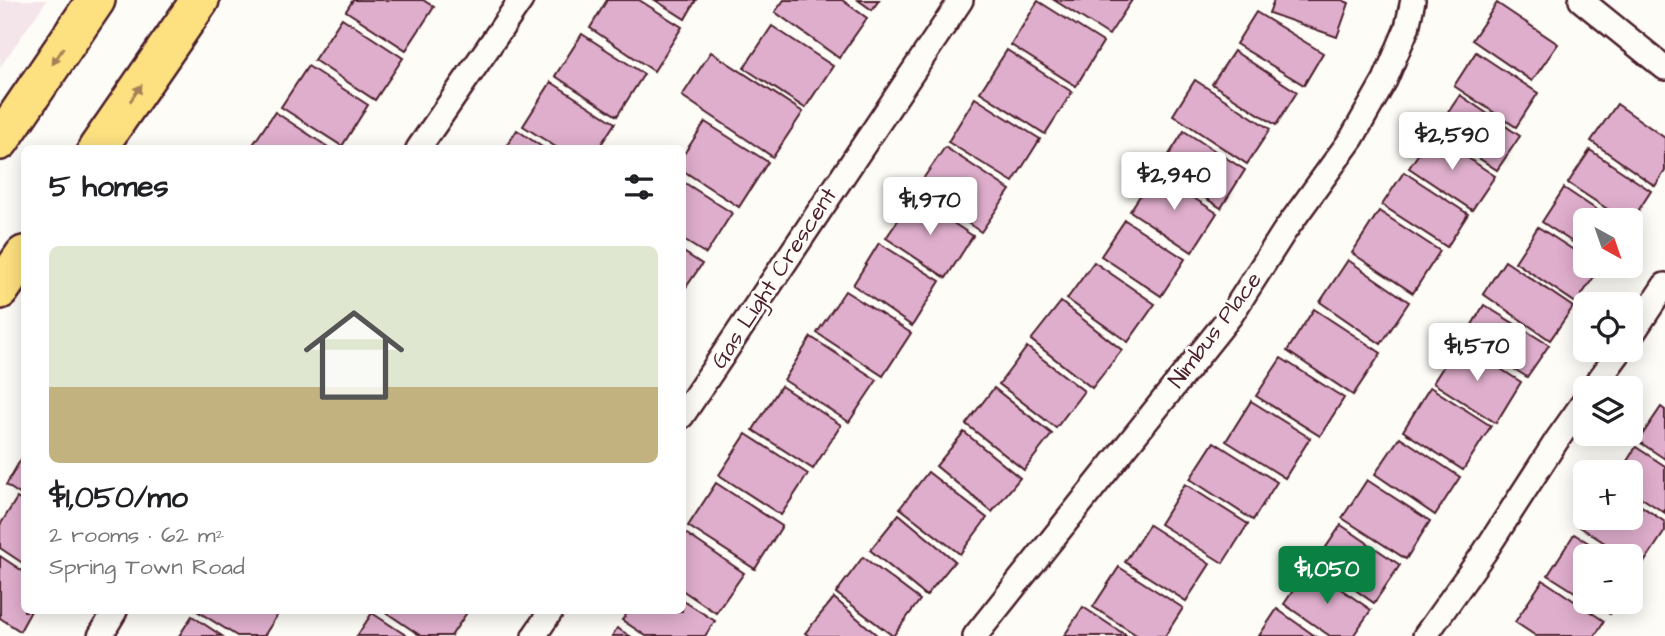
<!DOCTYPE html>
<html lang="en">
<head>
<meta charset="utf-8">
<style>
  :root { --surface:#fff; --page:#f6f6f6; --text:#202124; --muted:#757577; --line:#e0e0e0; --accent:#0b8043 }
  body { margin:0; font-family:"Architects Daughter",sans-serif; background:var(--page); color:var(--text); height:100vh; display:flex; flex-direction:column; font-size:26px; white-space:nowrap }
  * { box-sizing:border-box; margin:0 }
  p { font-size:23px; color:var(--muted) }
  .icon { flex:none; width:38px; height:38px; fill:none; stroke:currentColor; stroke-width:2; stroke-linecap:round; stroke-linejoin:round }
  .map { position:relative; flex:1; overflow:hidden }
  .panel { position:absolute; left:21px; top:145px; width:665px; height:469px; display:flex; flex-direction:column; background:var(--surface); border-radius:10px; box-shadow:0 4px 18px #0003 }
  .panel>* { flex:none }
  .needle { width:46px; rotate:140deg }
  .controls { position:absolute; left:1573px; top:208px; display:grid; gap:14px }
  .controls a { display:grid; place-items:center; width:70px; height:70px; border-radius:10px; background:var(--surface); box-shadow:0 4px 18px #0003; font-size:35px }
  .price { position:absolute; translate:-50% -60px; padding:0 16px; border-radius:7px; background:#fff; color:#222; font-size:23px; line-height:46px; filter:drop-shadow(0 2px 4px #0008) }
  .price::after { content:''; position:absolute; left:50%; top:42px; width:21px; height:16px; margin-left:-10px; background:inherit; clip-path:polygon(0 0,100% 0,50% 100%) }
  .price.current { background:var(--accent); color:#fff }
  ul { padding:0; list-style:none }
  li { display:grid; align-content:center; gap:14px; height:371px; padding:0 28px }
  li+li { border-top:2px solid var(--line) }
  li span { display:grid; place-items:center; height:217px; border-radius:10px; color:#555 }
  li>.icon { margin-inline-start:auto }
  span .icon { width:126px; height:126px; fill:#fffc; stroke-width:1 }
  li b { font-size:30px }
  h2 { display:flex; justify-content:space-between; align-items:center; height:84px; padding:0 28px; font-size:30px }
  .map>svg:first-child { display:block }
</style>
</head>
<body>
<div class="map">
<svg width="1665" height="636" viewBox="0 0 1665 636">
  <rect width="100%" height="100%" fill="#fdfcf7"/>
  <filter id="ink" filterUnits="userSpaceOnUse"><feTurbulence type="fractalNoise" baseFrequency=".0143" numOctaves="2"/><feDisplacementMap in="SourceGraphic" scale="14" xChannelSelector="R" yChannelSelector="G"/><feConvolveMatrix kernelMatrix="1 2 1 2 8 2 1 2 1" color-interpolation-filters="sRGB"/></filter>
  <g filter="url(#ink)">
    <!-- built -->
    <path fill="#f4e5ea" d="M0,0H47L0,67Z"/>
    <!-- building -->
    <g fill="#dfaecc" stroke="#4a1f2b" stroke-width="2">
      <path d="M353,0H423L434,7L406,50L346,11Z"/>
      <path d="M607,0H639L682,27L654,71L590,28Z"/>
      <path d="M655,0H696L685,19Z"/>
      <path d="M784,0H842L867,18L839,58L775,12Z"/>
      <path d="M858,0H879L872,10Z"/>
      <path d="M1054,0H1132L1109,35Z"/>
      <path d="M1274,0H1342L1349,3L1337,37L1269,13Z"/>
      <path d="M1038,1L1103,42L1076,86L1011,45Z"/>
      <path d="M1497,3L1558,44L1532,81L1472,40Z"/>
      <path d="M1256,12L1323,53L1304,85L1236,44Z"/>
      <path d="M342,18L403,58L375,100L314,60Z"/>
      <path d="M772,26L833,66L805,108L744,68Z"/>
      <path d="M582,34L644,74L617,116L555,76Z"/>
      <path d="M1007,50L1072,92L1045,134L980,92Z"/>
      <path d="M1234,51L1297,92L1276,125L1212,84Z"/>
      <path d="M711,52L803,112L773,157L682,96Z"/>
      <path d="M1476,52L1538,93L1516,127L1454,86Z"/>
      <path d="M308,66L368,105L342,146L281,107Z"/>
      <path d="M1195,80L1270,129L1247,164L1173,115Z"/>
      <path d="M551,82L615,123L598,149H559L523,126Z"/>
      <path d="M1460,95L1520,136L1497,170L1436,130Z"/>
      <path d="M975,98L1040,139L1013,182L948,142Z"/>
      <path d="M1617,104L1665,138V171L1655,186L1591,141Z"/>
      <path d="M275,112L331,149H250Z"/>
      <path d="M705,122L768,162L739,207L682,170V157Z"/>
      <path d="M517,130L545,149H505Z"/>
      <path d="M1184,131L1245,170L1221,208L1160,169Z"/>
      <path d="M1432,134L1495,176L1472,210L1409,168Z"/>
      <path d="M945,147L1010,190L981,232L916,189Z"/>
      <path d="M1590,150L1651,191L1631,222L1624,220L1568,183Z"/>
      <path d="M1404,172L1468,214L1447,247L1382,205Z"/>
      <path d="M1155,173L1217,213L1192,252L1130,211Z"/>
      <path d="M682,181L732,213L706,254L682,239Z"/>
      <path d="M1564,188L1612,220H1586V251L1542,222Z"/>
      <path d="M914,197L973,236L946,278L886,238Z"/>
      <path d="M1379,211L1440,251L1413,293L1352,253Z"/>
      <path d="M1125,220L1185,259L1161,296L1101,256Z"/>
      <path d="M1538,227L1586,258V266L1600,268L1576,303L1515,262Z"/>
      <path d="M879,243L940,281L912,326L853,285Z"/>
      <path d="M682,251L702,264L682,293Z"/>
      <path d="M1348,260L1409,302L1381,344L1320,302Z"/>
      <path d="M1505,261L1573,307L1550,340L1483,294Z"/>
      <path d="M1094,262L1155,304L1128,342L1067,299Z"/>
      <path d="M845,291L911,333L883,376L817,333Z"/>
      <path d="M1061,302L1122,350L1092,388L1031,340Z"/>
      <path d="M1484,305L1549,345L1527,377L1464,338Z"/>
      <path d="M1314,309L1381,353L1353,395L1287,351Z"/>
      <path d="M811,337L877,380L849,422L784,380Z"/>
      <path d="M1459,342L1521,382L1496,423L1433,383Z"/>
      <path d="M1027,347L1084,391L1056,428L999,384Z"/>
      <path d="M1281,358L1344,398L1320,436L1256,396Z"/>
      <path d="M781,386L841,425L813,469L753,430Z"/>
      <path d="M1430,387L1491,426L1463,470L1403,431Z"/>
      <path d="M994,388L1052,434L1024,470L966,424Z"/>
      <path d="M1251,401L1310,438L1285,478L1226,441Z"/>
      <path d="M1661,407L1665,410V459L1638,441Z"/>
      <path d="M964,432L1020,478L992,512L936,466Z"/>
      <path d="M746,434L808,474L781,515L719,475Z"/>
      <path d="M1400,437L1460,477L1435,515L1375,474Z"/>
      <path d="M1214,442L1277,482L1253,520L1190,479Z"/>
      <path d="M1636,447L1665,466V513L1631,491V472H1620Z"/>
      <path d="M24,454V497L6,485Z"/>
      <path d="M928,472L987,518L960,554L900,508Z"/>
      <path d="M1367,480L1430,521L1406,559L1342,518Z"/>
      <path d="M716,483L782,526L755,569L688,526Z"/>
      <path d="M1185,484L1248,524L1223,563L1160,524Z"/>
      <path d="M17,498L24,503V564L0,548V525Z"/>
      <path d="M1631,499L1665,522V531L1641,567L1631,560V556H1625L1580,527L1586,518H1631Z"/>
      <path d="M899,514L955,561L926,596L870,550Z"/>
      <path d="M1149,525L1210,564L1186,601L1125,562Z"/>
      <path d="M1341,525L1400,565L1374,603L1316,562Z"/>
      <path d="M684,532L744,573L716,613L682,590V534Z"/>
      <path d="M1574,534L1610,556H1586V599L1548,575Z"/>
      <path d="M0,556L24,572V611H31L20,631L0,618Z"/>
      <path d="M863,557L920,600L893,636L836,593Z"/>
      <path d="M1119,567L1183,608L1165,636H1138L1093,607Z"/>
      <path d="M1309,567L1371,610L1353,636H1330L1284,604Z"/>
      <path d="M1543,580L1604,621L1595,636H1536L1515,622Z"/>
      <path d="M834,598L878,636H809L805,633Z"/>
      <path d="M682,600L715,621L705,636H646L622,620L629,611H682Z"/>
      <path d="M1591,602H1617L1610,614Z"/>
      <path d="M1083,607L1127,636H1064Z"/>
      <path d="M1277,609L1315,636H1259Z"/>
      <path d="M197,611H280L264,636H237Z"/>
      <path d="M384,611H468L451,636H421Z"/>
      <path d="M372,613L407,636H357Z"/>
      <path d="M192,616L222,636H179Z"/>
      <path d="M617,628L630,636H612Z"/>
    </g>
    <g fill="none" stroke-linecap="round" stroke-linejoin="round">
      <!-- street casing -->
      <g stroke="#4a1f2b" stroke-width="28">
        <g id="street">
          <path d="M1581,0L1665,68"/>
          <path d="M418,149L521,0"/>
          <path d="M1631,336L1665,285"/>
          <path d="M1593,388L1621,350"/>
          <path d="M682,416L961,0"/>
          <path d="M100,636L115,611"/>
          <path d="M534,636L551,611"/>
          <path d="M975,636L1231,315L1284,232L1352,138L1385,80L1407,28L1413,0"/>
          <path d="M1425,636L1484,553L1557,440L1586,399"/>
        </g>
      </g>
      <!-- primary casing -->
      <g stroke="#4a1f2b" stroke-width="42">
        <g id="primary">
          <path d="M0,141L96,0"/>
          <path d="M97,149L200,0"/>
          <path d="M0,290L24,255"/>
        </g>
      </g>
      <!-- street -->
      <use href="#street" stroke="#fdfcf7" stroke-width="23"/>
      <!-- primary -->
      <use href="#primary" stroke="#fde080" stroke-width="37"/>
    </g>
    <!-- one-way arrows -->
    <defs><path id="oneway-solid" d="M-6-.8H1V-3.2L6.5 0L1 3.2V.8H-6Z" transform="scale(1.75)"/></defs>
    <g fill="#a48056">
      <use href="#oneway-solid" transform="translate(58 56) rotate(124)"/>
      <use href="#oneway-solid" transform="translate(136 93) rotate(-55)"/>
    </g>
  </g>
  <g text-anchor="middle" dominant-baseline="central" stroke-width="6" stroke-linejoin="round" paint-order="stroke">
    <!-- street labels -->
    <g font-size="23" fill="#4a1f2b" stroke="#fdfcf7">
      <text transform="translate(774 278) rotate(-57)">Gas Light Crescent</text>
      <text transform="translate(1215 330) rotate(-53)">Nimbus Place</text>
    </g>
  </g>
</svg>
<div class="controls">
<a><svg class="needle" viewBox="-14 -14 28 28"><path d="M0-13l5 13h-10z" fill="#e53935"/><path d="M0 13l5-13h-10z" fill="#757577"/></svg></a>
<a><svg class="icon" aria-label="locate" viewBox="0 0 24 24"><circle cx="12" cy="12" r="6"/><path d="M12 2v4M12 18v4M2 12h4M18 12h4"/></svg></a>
<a><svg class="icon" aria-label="layers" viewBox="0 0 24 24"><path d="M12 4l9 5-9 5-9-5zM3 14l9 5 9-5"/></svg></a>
<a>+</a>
<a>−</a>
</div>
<b class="price" style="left:1452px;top:172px">$2,590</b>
<b class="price" style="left:1174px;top:212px">$2,940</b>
<b class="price" style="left:930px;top:237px">$1,970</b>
<b class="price" style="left:1477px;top:383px">$1,570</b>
<b class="price current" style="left:1327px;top:606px">$1,050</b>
<section class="panel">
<h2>5 homes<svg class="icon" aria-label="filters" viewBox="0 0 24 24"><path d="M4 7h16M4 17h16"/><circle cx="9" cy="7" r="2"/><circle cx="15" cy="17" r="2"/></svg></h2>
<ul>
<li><span style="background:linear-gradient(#dfe7d0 65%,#c2b280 0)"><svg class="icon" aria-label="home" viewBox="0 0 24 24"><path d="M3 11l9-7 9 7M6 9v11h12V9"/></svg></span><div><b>$1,050/mo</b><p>2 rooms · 62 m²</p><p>Spring Town Road</p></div></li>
</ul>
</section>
</div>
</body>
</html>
